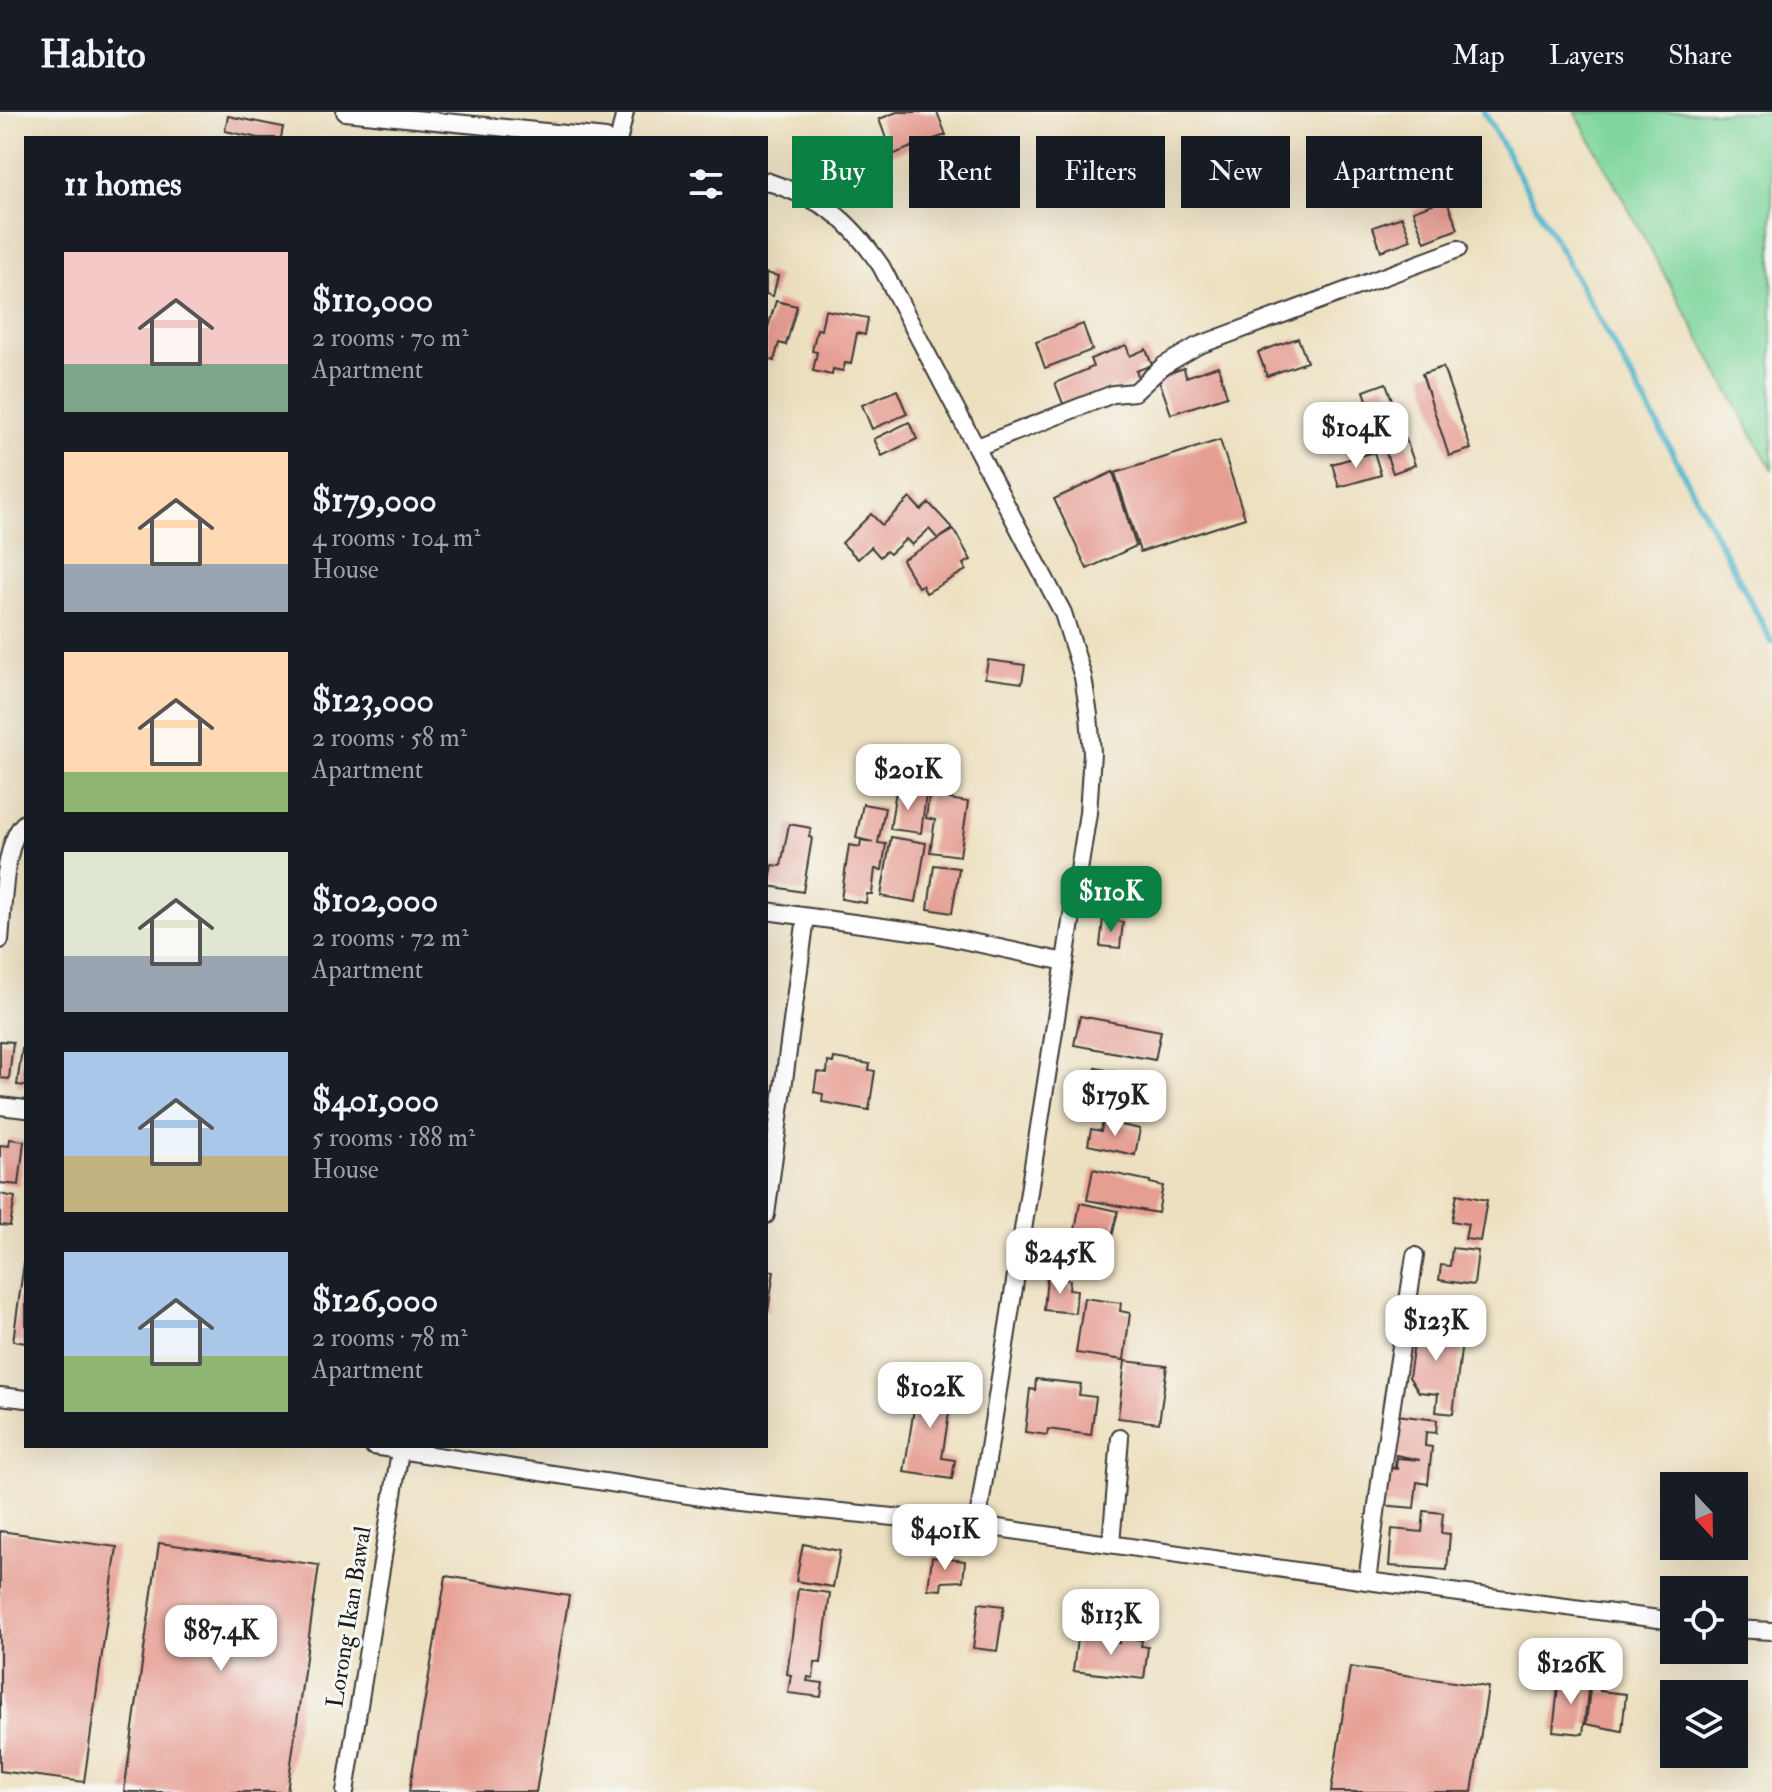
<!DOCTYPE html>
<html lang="en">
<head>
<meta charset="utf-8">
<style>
  :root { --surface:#171b24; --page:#20242c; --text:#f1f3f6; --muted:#9ea1a6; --line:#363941; --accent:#0b8043 }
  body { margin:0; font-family:"IM FELL Double Pica",serif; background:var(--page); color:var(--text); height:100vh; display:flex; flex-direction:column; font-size:30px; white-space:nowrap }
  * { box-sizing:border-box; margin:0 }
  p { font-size:26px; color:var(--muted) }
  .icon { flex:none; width:44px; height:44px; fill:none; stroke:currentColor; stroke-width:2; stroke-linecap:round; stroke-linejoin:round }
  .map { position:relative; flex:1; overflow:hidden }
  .side { position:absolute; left:24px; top:24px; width:744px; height:1312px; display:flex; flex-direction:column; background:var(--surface); border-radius:0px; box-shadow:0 8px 32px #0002 }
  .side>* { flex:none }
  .guide { position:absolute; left:792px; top:24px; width:760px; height:72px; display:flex; gap:16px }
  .needle { width:52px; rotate:158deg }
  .tools { position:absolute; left:1660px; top:1360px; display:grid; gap:16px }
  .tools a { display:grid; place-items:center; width:88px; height:88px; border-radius:0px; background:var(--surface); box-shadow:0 8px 32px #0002; font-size:40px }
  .price { position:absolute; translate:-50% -68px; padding:0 18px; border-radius:16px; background:#fff; color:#222; font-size:26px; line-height:52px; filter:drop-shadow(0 2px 4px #0008) }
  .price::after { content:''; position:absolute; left:50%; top:48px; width:24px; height:18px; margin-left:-12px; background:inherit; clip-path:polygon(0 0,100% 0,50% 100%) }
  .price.on { background:var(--accent); color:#fff }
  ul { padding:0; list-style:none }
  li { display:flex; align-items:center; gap:24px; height:200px; padding:0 40px }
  li span { display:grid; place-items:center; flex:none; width:224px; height:160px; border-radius:0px; color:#555 }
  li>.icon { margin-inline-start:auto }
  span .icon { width:96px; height:96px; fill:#fffc; stroke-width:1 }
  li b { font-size:34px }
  h2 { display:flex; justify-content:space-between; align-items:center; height:96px; padding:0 40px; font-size:34px }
  .tag { padding:0 28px; border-radius:0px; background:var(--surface); box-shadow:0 8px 32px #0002; font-size:28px; line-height:72px }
  .tag.on { background:var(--accent); color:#fff }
  header { display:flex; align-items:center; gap:48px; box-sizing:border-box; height:112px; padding:0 40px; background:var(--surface); border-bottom:2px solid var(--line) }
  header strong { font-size:38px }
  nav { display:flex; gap:44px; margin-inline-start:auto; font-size:28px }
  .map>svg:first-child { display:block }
</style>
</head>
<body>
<header>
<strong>Habito</strong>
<nav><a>Map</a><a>Layers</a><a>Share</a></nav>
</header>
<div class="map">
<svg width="1772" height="1680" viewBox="0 0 1772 1680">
  <rect width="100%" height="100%" fill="#f6f6f2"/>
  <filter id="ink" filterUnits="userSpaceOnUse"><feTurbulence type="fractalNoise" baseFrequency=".0125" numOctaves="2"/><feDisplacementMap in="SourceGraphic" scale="16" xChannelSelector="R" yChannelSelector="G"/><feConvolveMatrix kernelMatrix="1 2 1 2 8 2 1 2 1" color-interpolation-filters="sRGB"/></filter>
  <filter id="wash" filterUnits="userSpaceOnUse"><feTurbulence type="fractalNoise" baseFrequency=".006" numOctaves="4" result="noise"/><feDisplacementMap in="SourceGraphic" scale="32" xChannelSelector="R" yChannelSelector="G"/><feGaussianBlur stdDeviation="1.8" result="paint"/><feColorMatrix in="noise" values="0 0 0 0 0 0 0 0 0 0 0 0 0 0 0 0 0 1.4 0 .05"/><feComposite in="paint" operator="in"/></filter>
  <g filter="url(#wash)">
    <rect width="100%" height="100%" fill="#ede0c0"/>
    <!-- green -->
    <path fill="#7ed69b" stroke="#4d795c" stroke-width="2" d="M1575,0H1772V358Z"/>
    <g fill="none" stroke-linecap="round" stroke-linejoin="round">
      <!-- stream -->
      <path stroke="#4cb5ca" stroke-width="6" d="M1484,0L1653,304L1772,530"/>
    </g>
    <g id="blocks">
      <!-- building -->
      <g fill="#e69d92">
        <path d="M897,0H937L946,23L927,29L930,36L917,41L914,34L892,43L879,7Z"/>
        <path d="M228,4L283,15L281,26H258L225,19Z"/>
        <path d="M1446,87L1458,117L1425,130L1413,99Z"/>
        <path d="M1402,105L1411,128L1381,139L1373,115Z"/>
        <path d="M766,161L778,164L773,184L766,182Z"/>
        <path d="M776,189L797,194L786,233L779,231L774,249L766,247V214L768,215Z"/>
        <path d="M825,198L868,206L865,223L857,221L851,252L845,251L843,259L833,257L832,263L813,259L817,240L812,239L817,217L821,218Z"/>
        <path d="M1083,212L1092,238L1045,256L1036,230Z"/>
        <path d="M1298,226L1307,250L1267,264L1258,240Z"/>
        <path d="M1126,233L1130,244L1146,237L1152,253L1136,259L1140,269L1117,278L1115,274L1064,294L1055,271L1093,255L1090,247Z"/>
        <path d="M1218,254L1227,284L1171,302L1158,265L1184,256L1186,265Z"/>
        <path d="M1443,255L1471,337L1449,344L1422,262Z"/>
        <path d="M1386,271L1415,353L1393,361L1364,279Z"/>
        <path d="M897,278L907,302L872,317L862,293Z"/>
        <path d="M909,310L917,327L882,344L874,327Z"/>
        <path d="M1220,328L1245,406L1140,440L1115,361Z"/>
        <path d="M1374,340L1381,363L1339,375L1332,352Z"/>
        <path d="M1113,360L1136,434L1087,457L1054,387Z"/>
        <path d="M910,386L921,398L929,391L953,417L938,427L929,417L912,433L906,427L890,442L886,439L880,445L871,435L858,447L842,431L871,402L882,413Z"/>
        <path d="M954,418L971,448L963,452L966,458L926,481L922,473L918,475L902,448Z"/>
        <path d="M988,548L1025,553L1022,571L985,566Z"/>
        <path d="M896,678L926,682L921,721L890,717Z"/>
        <path d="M929,684L968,690L960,744L930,740L935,708L926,706Z"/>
        <path d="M863,692L885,696L878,731L886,732L882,758L875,757L872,782H867L866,791L841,787L849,733L860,735L861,728L873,730L856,726Z"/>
        <path d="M789,712L811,716L809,725L812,726L803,780L769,774L773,753L781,754Z"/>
        <path d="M891,725L926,731L916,790L881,784Z"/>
        <path d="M934,753L959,756L952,801L928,797Z"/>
        <path d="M1103,807L1123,810L1120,836L1100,834Z"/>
        <path d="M1080,904L1161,919L1155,948L1074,933Z"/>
        <path d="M0,929L13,930L9,967L0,966Z"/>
        <path d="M22,937L26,938V974L17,973Z"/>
        <path d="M834,946L870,952L869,958L875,959L869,998L822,990L823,982L814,980L817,960L827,961L828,950L833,951Z"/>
        <path d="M1096,956L1137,964L1132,989L1091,981Z"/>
        <path d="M1103,1009L1140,1017L1135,1043L1088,1033L1091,1017L1101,1019Z"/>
        <path d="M10,1027L24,1029L19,1073L0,1071V1033L9,1034Z"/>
        <path d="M1093,1057L1150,1069V1071L1163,1074L1158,1101L1087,1088Z"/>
        <path d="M0,1082L15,1085L10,1114L0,1113Z"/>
        <path d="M1457,1082L1487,1088L1480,1129L1465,1127L1468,1112L1452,1109Z"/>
        <path d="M1080,1091L1118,1099L1112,1125L1075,1118Z"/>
        <path d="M1452,1136L1478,1139L1474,1173L1439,1168L1441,1153L1450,1154Z"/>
        <path d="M24,1151H26V1231L13,1229Z"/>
        <path d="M766,1158L774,1159L768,1200H766Z"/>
        <path d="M1047,1165L1070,1168L1069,1177L1077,1178L1075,1201L1044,1198Z"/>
        <path d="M1084,1186L1121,1191L1120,1199L1130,1201L1124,1248L1076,1241Z"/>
        <path d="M1418,1204L1438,1207L1436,1219L1463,1222L1453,1302L1436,1300L1438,1282L1419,1280L1409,1265Z"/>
        <path d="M1125,1249L1167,1254L1159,1311L1118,1306Z"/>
        <path d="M927,1261L945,1264L943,1275L953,1276L942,1346L955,1348L952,1367L904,1360L918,1271L925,1272Z"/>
        <path d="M1036,1267L1081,1272L1079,1283L1096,1285L1091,1323L1048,1317L1047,1323L1025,1320L1030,1277L1035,1278Z"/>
        <path d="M1396,1303L1437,1308L1436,1321L1426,1320L1425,1334L1432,1335L1428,1372L1417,1370L1414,1396L1381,1393L1385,1356L1399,1357L1396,1356L1397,1346L1420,1348L1396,1343L1395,1356L1387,1355Z"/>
        <path d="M1424,1399L1443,1401L1441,1421L1450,1422L1447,1458L1389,1454L1392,1417L1422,1420Z"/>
        <path d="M0,1419L117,1435L84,1670L0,1659Z"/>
        <path d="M159,1431L319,1453L287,1680H124Z"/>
        <path d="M803,1432L840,1439L833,1475L796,1469Z"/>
        <path d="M932,1445L965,1449L963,1469L942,1470L941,1478L928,1477Z"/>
        <path d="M446,1464L569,1484L536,1680H409Z"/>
        <path d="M798,1477L830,1481L821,1551L815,1550L813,1566L808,1565L807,1569L823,1571L821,1585L788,1581L791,1563L787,1562Z"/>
        <path d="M979,1491L1004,1494L997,1539L973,1536Z"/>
        <path d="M1087,1521L1107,1524L1106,1530L1119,1531L1120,1525L1142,1528L1141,1534L1148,1535L1144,1567L1073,1559L1077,1527L1086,1528Z"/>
        <path d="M1350,1555L1488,1575L1472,1680H1331Z"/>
        <path d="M1559,1567L1589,1570L1583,1622L1553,1619Z"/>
        <path d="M1591,1568L1601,1569L1600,1579L1626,1582L1622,1619L1586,1612Z"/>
      </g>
    </g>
  </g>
  <g filter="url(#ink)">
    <use href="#blocks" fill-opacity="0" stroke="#3b3935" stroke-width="2"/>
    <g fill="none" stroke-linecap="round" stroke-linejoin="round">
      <!-- street casing -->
      <g stroke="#3b3935" stroke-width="20">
        <g id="street">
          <path d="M345,0L606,26"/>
          <path d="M619,26L625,0"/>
          <path d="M766,69C825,90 845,102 881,154L1063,501L1083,565L1089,603L1092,641L1088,701L977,1413"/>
          <path d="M977,335L1113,282L1135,280L1163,254L1197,234L1458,137"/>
          <path d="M766,799L934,822L1065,850"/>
          <path d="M0,828C3,800 3,726 26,710"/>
          <path d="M0,994L26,997"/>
          <path d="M766,1103L806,805"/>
          <path d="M0,1284L26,1287"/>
          <path d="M373,1334L727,1389L977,1413L1367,1469L1674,1509"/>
          <path d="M1111,1432L1120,1326"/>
          <path d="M1367,1469L1381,1363L1415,1144"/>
          <path d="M1734,1517L1772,1519"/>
          <path d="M345,1680L400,1339"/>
        </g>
      </g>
      <!-- street -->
      <use href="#street" stroke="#fff" stroke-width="16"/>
    </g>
  </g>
  <g text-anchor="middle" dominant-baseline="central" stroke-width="6" stroke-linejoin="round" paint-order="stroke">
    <!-- street labels -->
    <g font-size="24" fill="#1c1c1c" stroke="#f6f6f2">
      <text transform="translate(349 1505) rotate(-81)">Lorong Ikan Bawal</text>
    </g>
  </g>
</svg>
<div class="tools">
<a><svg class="needle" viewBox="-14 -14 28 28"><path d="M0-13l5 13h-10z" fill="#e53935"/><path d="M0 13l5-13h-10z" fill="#9ea1a6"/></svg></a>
<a><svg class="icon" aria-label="locate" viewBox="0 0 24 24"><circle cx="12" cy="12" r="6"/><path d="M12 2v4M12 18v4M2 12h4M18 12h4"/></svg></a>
<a><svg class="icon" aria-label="layers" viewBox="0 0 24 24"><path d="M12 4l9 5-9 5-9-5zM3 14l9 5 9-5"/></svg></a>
</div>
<b class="price" style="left:1356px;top:358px">$104K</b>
<b class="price" style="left:908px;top:700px">$201K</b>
<b class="price on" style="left:1111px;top:822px">$110K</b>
<b class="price" style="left:1115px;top:1026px">$179K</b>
<b class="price" style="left:1060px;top:1184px">$245K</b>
<b class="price" style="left:1436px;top:1251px">$123K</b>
<b class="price" style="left:930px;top:1318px">$102K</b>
<b class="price" style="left:945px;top:1460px">$401K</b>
<b class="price" style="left:1111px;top:1545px">$113K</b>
<b class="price" style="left:221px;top:1561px">$87.4K</b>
<b class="price" style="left:1571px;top:1594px">$126K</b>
<div class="guide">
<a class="tag on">Buy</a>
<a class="tag">Rent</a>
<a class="tag">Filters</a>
<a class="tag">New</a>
<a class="tag">Apartment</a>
</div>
<section class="side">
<h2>11 homes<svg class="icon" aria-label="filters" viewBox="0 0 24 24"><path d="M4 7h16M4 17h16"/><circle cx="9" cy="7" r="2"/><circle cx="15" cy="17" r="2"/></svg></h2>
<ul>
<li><span style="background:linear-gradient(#f6c9c9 70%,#7fa58c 0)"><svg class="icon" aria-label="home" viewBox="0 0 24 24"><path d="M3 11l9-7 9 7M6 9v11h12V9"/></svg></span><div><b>$110,000</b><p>2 rooms · 70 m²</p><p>Apartment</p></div></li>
<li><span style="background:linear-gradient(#ffd9b3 70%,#9aa5b1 0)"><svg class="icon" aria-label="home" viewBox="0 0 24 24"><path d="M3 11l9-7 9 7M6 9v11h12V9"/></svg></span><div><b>$179,000</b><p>4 rooms · 104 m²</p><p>House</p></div></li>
<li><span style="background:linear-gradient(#ffd9b3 75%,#8fb573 0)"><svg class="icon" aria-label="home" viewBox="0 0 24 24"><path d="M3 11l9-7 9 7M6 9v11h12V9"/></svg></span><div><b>$123,000</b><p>2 rooms · 58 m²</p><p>Apartment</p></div></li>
<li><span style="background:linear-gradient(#dfe7d0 65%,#9aa5b1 0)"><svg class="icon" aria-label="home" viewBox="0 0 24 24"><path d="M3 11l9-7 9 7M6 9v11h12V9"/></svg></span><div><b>$102,000</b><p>2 rooms · 72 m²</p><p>Apartment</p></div></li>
<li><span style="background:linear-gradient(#a9c7e8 65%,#c2b280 0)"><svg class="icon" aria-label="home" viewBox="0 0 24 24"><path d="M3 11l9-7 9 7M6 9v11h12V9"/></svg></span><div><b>$401,000</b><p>5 rooms · 188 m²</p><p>House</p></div></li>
<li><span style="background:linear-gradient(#a9c7e8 65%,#8fb573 0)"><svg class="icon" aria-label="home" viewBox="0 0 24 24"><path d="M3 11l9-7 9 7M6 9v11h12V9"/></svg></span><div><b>$126,000</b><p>2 rooms · 78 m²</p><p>Apartment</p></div></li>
</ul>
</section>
</div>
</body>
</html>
